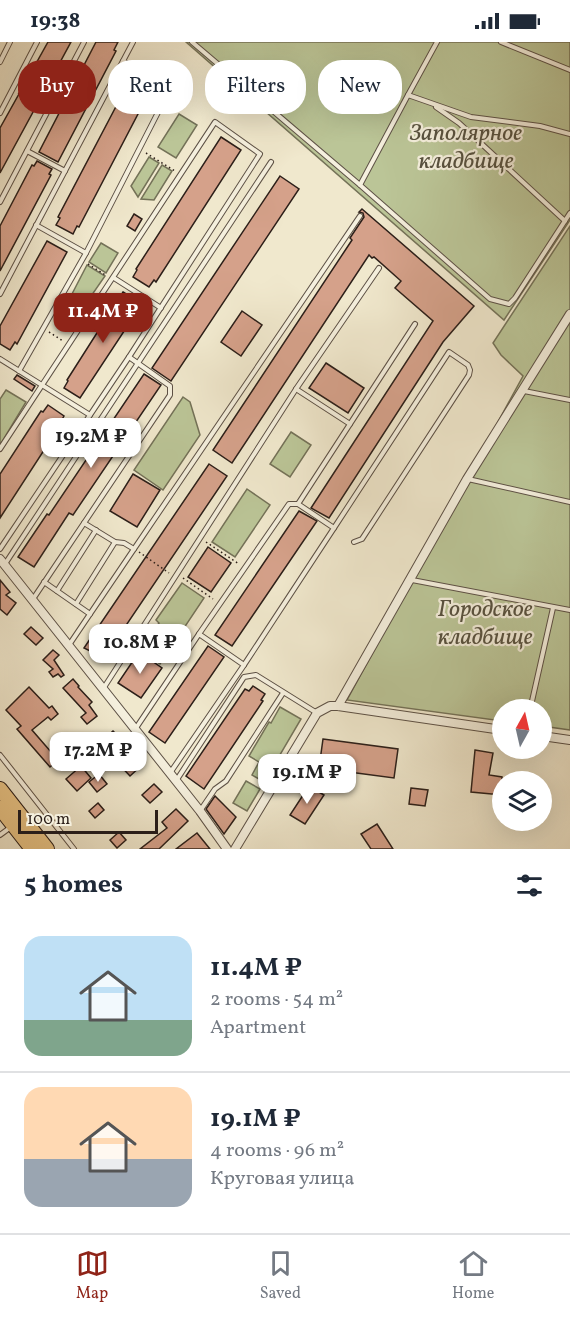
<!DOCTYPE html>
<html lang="en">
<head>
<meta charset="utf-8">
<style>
  :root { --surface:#fff; --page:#f6f6f7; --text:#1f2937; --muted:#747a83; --line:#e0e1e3; --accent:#8f2418 }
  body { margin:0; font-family:Vollkorn,serif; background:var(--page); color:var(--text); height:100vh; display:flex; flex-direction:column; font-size:22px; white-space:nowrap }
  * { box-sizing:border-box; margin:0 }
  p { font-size:20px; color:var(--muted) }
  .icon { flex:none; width:33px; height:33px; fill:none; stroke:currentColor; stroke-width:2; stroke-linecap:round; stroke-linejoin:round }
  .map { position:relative; height:807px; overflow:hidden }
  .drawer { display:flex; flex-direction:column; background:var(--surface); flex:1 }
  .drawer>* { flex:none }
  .guide { position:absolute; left:18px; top:18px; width:534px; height:54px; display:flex; gap:12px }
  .needle { width:39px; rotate:8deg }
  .buttons { position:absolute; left:492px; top:657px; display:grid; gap:12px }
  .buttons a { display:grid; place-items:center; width:60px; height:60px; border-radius:50%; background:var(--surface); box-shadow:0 6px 24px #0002; font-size:30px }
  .scale { position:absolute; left:18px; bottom:15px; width:140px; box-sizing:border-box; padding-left:6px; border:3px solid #2c1f19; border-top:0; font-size:16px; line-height:21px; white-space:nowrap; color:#2c1f19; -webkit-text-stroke:4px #f5f0de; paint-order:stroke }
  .price { position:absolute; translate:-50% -51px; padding:0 14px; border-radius:12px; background:#fff; color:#222; font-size:20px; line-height:39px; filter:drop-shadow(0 2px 3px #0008) }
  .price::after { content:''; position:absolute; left:50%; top:36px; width:18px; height:14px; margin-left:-9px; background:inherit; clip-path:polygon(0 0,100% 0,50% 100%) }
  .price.active { background:var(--accent); color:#fff }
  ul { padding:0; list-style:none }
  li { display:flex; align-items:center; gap:18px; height:150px; padding:0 24px }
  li+li { border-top:2px solid var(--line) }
  li span { display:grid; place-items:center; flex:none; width:168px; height:120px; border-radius:18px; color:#555 }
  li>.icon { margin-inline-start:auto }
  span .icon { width:72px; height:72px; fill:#fffc; stroke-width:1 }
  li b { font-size:26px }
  h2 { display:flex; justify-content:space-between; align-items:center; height:72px; padding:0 24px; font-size:26px }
  .chip { padding:0 21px; border-radius:24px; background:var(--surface); box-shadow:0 6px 24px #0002; font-size:21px; line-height:54px }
  .chip.active { background:var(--accent); color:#fff }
  .status { display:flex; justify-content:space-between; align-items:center; height:42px; padding:0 30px; background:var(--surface); direction:ltr }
  .status svg { height:16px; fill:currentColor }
  .menu { display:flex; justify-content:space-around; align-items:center; height:84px; border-top:2px solid var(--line); background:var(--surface); font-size:16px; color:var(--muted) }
  .menu a { display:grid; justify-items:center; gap:3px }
  .menu .active { color:var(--accent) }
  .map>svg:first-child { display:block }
</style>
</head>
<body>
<div class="status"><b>19:38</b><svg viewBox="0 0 49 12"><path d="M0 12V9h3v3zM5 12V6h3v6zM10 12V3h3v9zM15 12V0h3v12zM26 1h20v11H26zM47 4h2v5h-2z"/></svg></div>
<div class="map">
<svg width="570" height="807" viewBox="0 0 570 807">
  <rect width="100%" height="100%" fill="#f0e8cd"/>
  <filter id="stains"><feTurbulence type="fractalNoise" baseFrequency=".00333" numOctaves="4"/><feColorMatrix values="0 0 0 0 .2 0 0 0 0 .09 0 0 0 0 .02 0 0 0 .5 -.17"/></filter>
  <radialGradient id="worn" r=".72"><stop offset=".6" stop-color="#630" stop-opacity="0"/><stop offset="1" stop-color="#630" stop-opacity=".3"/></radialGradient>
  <!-- green -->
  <g fill="#bbc597" stroke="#747258" stroke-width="1.5">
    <path d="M186,0H570V178L504,278Z"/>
    <path d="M179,72L197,83L176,116L158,105Z"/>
    <path d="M149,115L159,121L138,155L131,144Z"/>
    <path d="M162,123L172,129L154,158L141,157Z"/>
    <path d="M570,184V688L542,684V668H502V679L347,658L523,334L501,313L493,301Z"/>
    <path d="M101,201L118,211L106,231L89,220Z"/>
    <path d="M87,223L105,234L69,286L58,279Z"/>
    <path d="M6,348L26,360L0,403V357Z"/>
    <path d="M183,355L190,360L200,393L163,448L134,428Z"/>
    <path d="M291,390L311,403L290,435L270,422Z"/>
    <path d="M247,447L270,463L235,515L212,500Z"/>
    <path d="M182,541L204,556L160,622L141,608L159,581L156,578Z"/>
    <path d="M280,665L301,677L264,740L252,733L259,720L249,714L269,680L271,681Z"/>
    <path d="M246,739L260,747L247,769L233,761Z"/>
  </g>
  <!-- building -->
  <g fill="#d5a18a" stroke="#2c1f19" stroke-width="1.5">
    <path d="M48,0H71L0,131V86Z"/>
    <path d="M96,0H118L114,8L116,9L58,120L39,110Z"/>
    <path d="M131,36L151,47L79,185L77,184L73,192L56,183L60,176L58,175Z"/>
    <path d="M221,95L241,108L156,240L154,238L149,245L133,235L137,228L136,227Z"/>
    <path d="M37,119L52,127L49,132L51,133L0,229V184L32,123L34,124Z"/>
    <path d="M280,134L299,147L171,339L152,326Z"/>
    <path d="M362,167L474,264L443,300L329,476L311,466L433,279L395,246L401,239L374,215L372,216L369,213L232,421L213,408L352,198L350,196L364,175L363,171L359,170Z"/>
    <path d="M134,172L142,177L135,189L127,184Z"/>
    <path d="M47,199L67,210L17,302L15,300L10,308L0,302V284Z"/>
    <path d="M123,250L142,262L80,356L64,346L68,339L67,338Z"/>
    <path d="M242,269L262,283L241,314L221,300Z"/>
    <path d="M326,321L364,346L348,371L309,346Z"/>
    <path d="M144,332L161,343L73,473L69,471L34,525L18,515L47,472L49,473Z"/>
    <path d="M17,333L35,344L32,349L14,337Z"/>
    <path d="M48,363L64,374L60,381L61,382L0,476V432L41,369L43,370Z"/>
    <path d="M209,422L227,434L104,616L96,605L90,609L84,606Z"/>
    <path d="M133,432L160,448L137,485L110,469Z"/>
    <path d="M299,469L317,479L232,604L215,593Z"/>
    <path d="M208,505L231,521L211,550L188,535Z"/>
    <path d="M0,538L10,550L6,553L16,561L7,573L0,567Z"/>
    <path d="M31,585L43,596L36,603L24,592Z"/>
    <path d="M208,604L224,615L165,701L149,690Z"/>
    <path d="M53,608L59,613L54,618L64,633L61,635L58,632L53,635L49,630L53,627L43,618Z"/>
    <path d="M139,610L162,626L141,656L118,641Z"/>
    <path d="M73,637L79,644L78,645L92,660L89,663L97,674L87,682L81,675L86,671L63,646Z"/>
    <path d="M253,644L265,652L261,658L263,659L204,747L186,734L245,647L249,649Z"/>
    <path d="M29,645L49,666L52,664L58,672L51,678L48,675L32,688L51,710L53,708L60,716L50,725L17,687L21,684L6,668Z"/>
    <path d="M113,689L134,710L132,712L142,723L130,734L112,715L116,711L104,697Z"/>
    <path d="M323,697L398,707L394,736L319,726Z"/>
    <path d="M475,708L493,711L489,733L502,735V753L471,750Z"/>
    <path d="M81,724L91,736L77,749L66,737Z"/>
    <path d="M99,732L107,742L97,750L89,740Z"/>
    <path d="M154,742L162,750L150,761L142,753Z"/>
    <path d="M309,744L324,753L305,782L290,773Z"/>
    <path d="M411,746L428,748L425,764L409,762Z"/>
    <path d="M215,754L236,775L224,792L206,767Z"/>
    <path d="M98,761L104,768L95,776L89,769Z"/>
    <path d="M176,767L188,779L159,807H140L167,786L162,780Z"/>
    <path d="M377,782L393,807H371L361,792Z"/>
    <path d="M119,790L126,798L117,806L110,798Z"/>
    <path d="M197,791L210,807H176Z"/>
  </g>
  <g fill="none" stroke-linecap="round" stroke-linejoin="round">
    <!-- service casing -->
    <g stroke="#5d5146" stroke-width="6">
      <g id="service">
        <path d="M192,0L360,143L408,53L471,75L540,84L570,92"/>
        <path d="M501,0L570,28"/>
        <path d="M0,20L10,0"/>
        <path d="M408,53L437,0"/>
        <path d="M436,65L459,81L565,179"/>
        <path d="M0,71L37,0"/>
        <path d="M27,109L65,129"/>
        <path d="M360,143L490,257L509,262L515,256L570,171"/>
        <path d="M0,160L84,0"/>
        <path d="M36,183L86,211"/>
        <path d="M114,236L161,266"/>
        <path d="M0,252L133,0"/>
        <path d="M0,317L90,373"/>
        <path d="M19,329L86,211L170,47L123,19"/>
        <path d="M296,347L350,382"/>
        <path d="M524,349L570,358"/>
        <path d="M0,407L215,80L260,112L129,315L0,507"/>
        <path d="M468,437L570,460"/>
        <path d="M298,462L415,282"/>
        <path d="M334,486L449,310L468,323L470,328L469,333L362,497L354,500"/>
        <path d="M134,507L360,174"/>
        <path d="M5,522L271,120"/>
        <path d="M412,538L570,568"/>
        <path d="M44,540L90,572"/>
        <path d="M57,549L96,488"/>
        <path d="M33,557L170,353V344L129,315"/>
        <path d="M76,562L115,500"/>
        <path d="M199,592L289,462H298L334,486L244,623"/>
        <path d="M69,603L134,507L124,501L115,500L84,481"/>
        <path d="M103,647L296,347L379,226"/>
        <path d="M530,668L553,566"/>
        <path d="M136,686L199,592L244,623L170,731"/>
        <path d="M0,713L74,807"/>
        <path d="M176,739L244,635L256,633L317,671"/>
        <path d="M200,769L215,747L226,739L283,651"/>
        <path d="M0,793L11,785"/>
      </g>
    </g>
    <!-- minor casing -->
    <g stroke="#5d5146" stroke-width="10">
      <g id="minor">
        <path d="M0,517L200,769L227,807"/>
        <path d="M338,664L467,437L570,272"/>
        <path d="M542,694L570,698"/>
        <path d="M235,807L317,671L330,664H338L502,688"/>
      </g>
    </g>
    <!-- primary casing -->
    <g stroke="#2c1f19" stroke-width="16">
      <g id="primary">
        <path d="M0,747L47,807"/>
        <path d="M0,766L32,807"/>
      </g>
    </g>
    <!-- path -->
    <g stroke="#2c1f19" stroke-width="1.5" stroke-dasharray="1.5 3" stroke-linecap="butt">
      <path d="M18,51L43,64"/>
      <path d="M146,111L175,129"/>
      <path d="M88,222L107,234"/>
      <path d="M49,290L63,299"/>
      <path d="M206,500L239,522"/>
      <path d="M139,510L169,531"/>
      <path d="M183,536L213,557"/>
    </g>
    <!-- service -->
    <use href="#service" stroke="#f5f0de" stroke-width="4"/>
    <!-- minor -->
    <use href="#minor" stroke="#f5f0de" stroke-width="8"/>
    <!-- primary -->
    <use href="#primary" stroke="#e8c486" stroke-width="14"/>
  </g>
  <g text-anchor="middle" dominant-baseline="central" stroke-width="4.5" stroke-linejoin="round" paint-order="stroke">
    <!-- park labels -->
    <g font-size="24" font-style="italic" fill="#57513f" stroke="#f5f0de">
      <text x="466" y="92">Заполярное<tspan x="466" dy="28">кладбище</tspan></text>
      <text x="485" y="568">Городское<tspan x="485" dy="28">кладбище</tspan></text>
    </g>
  </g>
  <rect width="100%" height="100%" filter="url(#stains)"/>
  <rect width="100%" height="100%" fill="url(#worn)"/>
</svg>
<div class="buttons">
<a><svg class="needle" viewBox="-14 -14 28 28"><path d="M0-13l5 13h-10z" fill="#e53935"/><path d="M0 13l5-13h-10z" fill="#747a83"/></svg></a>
<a><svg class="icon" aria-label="layers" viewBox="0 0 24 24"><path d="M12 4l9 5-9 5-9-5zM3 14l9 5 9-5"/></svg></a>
</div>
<div class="scale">100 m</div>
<b class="price active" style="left:103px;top:302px">11.4M ₽</b>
<b class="price" style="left:91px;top:427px">19.2M ₽</b>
<b class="price" style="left:140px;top:633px">10.8M ₽</b>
<b class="price" style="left:98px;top:741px">17.2M ₽</b>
<b class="price" style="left:307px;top:763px">19.1M ₽</b>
<div class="guide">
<a class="chip active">Buy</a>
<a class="chip">Rent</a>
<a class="chip">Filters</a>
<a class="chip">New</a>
</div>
</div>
<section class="drawer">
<h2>5 homes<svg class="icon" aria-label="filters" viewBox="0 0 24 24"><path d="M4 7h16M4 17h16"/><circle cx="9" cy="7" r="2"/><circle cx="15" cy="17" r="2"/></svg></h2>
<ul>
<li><span style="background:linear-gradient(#bfe0f5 70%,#7fa58c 0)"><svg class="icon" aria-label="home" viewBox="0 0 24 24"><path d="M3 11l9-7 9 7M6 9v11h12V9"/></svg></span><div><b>11.4M ₽</b><p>2 rooms · 54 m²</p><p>Apartment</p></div></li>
<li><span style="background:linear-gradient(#ffd9b3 60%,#9aa5b1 0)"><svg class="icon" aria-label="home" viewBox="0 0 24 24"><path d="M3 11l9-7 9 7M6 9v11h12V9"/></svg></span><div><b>19.1M ₽</b><p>4 rooms · 96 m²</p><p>Круговая улица</p></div></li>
</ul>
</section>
<nav class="menu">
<a class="active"><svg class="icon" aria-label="map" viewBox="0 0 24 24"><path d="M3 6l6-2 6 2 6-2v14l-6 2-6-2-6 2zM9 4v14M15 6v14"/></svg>Map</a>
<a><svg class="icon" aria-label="saved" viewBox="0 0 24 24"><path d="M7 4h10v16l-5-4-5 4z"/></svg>Saved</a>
<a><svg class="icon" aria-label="home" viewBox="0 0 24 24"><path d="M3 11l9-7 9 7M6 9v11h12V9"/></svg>Home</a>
</nav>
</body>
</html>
